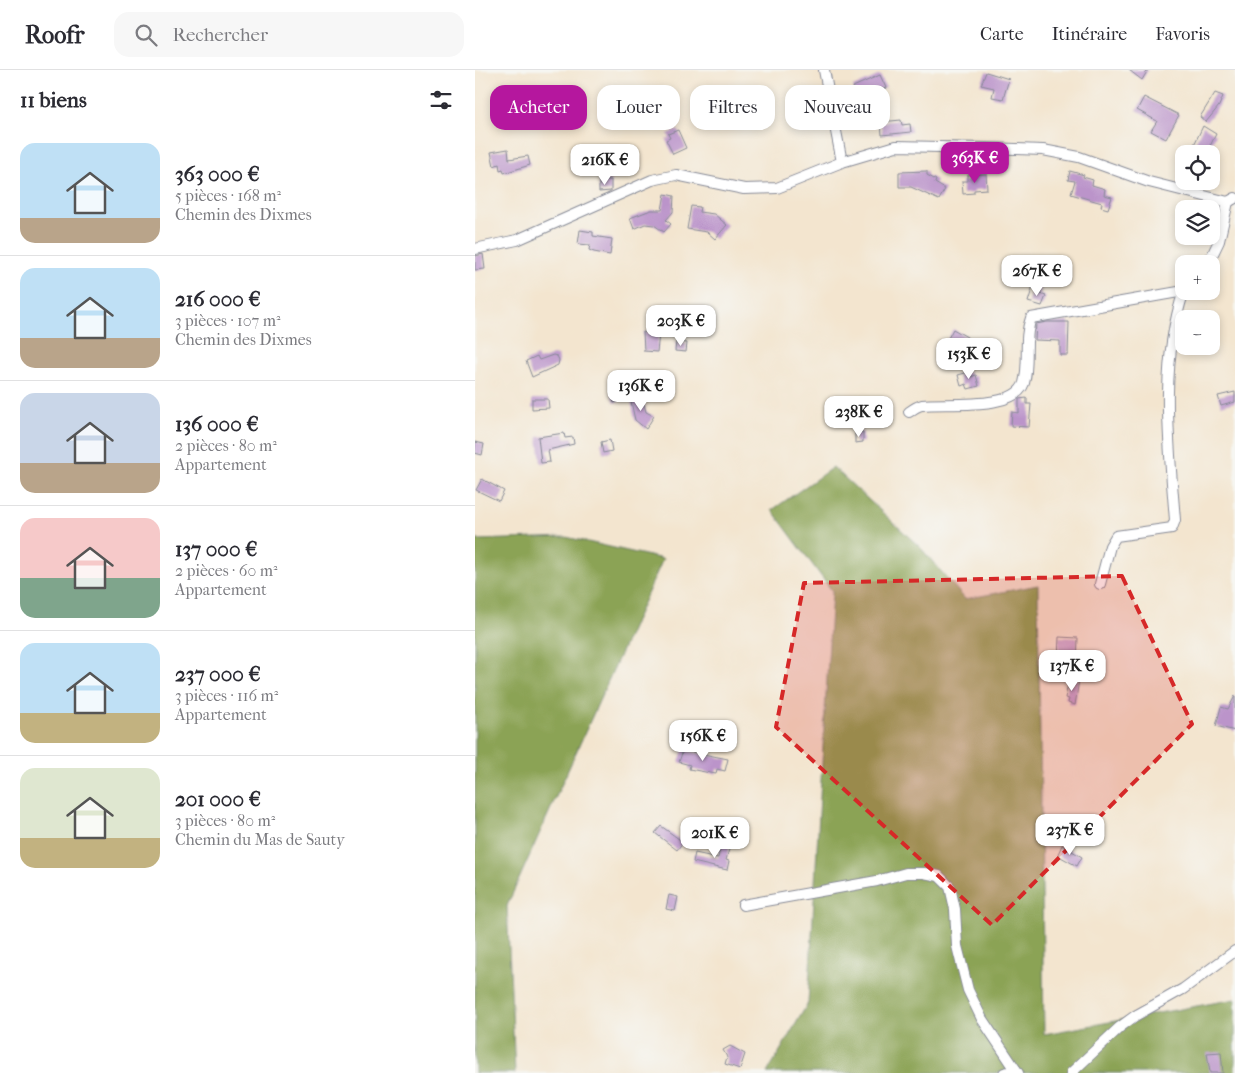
<!DOCTYPE html>
<html lang="fr">
<head>
<meta charset="utf-8">
<style>
  :root { --surface:#fff; --page:#f7f7f7; --text:#2b2b33; --muted:#7c7c81; --line:#e1e1e2; --accent:#b5179e }
  body { margin:0; font-family:"IM FELL French Canon",serif; background:var(--page); color:var(--text); height:100vh; display:flex; flex-direction:column; font-size:19px; white-space:nowrap }
  * { box-sizing:border-box; margin:0 }
  p { font-size:16px; color:var(--muted) }
  .icon { flex:none; width:28px; height:28px; fill:none; stroke:currentColor; stroke-width:2; stroke-linecap:round; stroke-linejoin:round }
  .map { position:relative; flex:1; overflow:hidden }
  .panel { display:flex; flex-direction:column; background:var(--surface); width:475px }
  .panel>* { flex:none }
  .hud { position:absolute; left:15px; top:15px; width:475px; height:45px; display:flex; gap:10px }
  .buttons { position:absolute; left:700px; top:75px; display:grid; gap:10px }
  .buttons a { display:grid; place-items:center; width:45px; height:45px; border-radius:10px; background:var(--surface); box-shadow:0 2px 8px #0003; font-size:25px }
  .price { position:absolute; translate:-50% -42px; padding:0 11px; border-radius:10px; background:#fff; color:#222; font-size:16px; line-height:32px; filter:drop-shadow(0 1px 2px #0008) }
  .price::after { content:''; position:absolute; left:50%; top:30px; width:15px; height:11px; margin-left:-8px; background:inherit; clip-path:polygon(0 0,100% 0,50% 100%) }
  .price.on { background:var(--accent); color:#fff }
  ul { padding:0; list-style:none }
  li { display:flex; align-items:center; gap:15px; height:125px; padding:0 20px }
  li+li { border-top:1px solid var(--line) }
  li span { display:grid; place-items:center; flex:none; width:140px; height:100px; border-radius:15px; color:#555 }
  li>.icon { margin-inline-start:auto }
  span .icon { width:60px; height:60px; fill:#fffc; stroke-width:1 }
  li b { font-size:21px }
  h2 { display:flex; justify-content:space-between; align-items:center; height:60px; padding:0 20px; font-size:21px }
  .tag { padding:0 18px; border-radius:15px; background:var(--surface); box-shadow:0 2px 8px #0003; font-size:18px; line-height:45px }
  .tag.on { background:var(--accent); color:#fff }
  header { display:flex; align-items:center; gap:30px; box-sizing:border-box; height:70px; padding:0 25px; background:var(--surface); border-bottom:1px solid var(--line) }
  header strong { font-size:24px }
  nav { display:flex; gap:28px; margin-inline-start:auto; font-size:18px }
  .search { width:350px; height:45px; background:var(--page); display:flex; align-items:center; gap:12px; box-sizing:border-box; padding:0 18px; border-radius:15px; color:var(--muted); font-size:19px }
  main { display:flex; flex:1; min-height:0 }
  .map>svg:first-child { display:block }
</style>
</head>
<body>
<header>
<strong>Roofr</strong>
<div class="search"><svg class="icon" aria-label="search" viewBox="0 0 24 24"><circle cx="10" cy="10" r="6"/><path d="M15 15l6 6"/></svg>Rechercher</div>
<nav><a>Carte</a><a>Itinéraire</a><a>Favoris</a></nav>
</header>
<main>
<section class="panel">
<h2>11 biens<svg class="icon" aria-label="filters" viewBox="0 0 24 24"><path d="M4 7h16M4 17h16"/><circle cx="9" cy="7" r="2"/><circle cx="15" cy="17" r="2"/></svg></h2>
<ul>
<li><span style="background:linear-gradient(#bfe0f5 75%,#b9a48a 0)"><svg class="icon" aria-label="home" viewBox="0 0 24 24"><path d="M3 11l9-7 9 7M6 9v11h12V9"/></svg></span><div><b>363 000 €</b><p>5 pièces · 168 m²</p><p>Chemin des Dixmes</p></div></li>
<li><span style="background:linear-gradient(#bfe0f5 70%,#b9a48a 0)"><svg class="icon" aria-label="home" viewBox="0 0 24 24"><path d="M3 11l9-7 9 7M6 9v11h12V9"/></svg></span><div><b>216 000 €</b><p>3 pièces · 107 m²</p><p>Chemin des Dixmes</p></div></li>
<li><span style="background:linear-gradient(#c9d6e8 70%,#b9a48a 0)"><svg class="icon" aria-label="home" viewBox="0 0 24 24"><path d="M3 11l9-7 9 7M6 9v11h12V9"/></svg></span><div><b>136 000 €</b><p>2 pièces · 80 m²</p><p>Appartement</p></div></li>
<li><span style="background:linear-gradient(#f6c9c9 60%,#7fa58c 0)"><svg class="icon" aria-label="home" viewBox="0 0 24 24"><path d="M3 11l9-7 9 7M6 9v11h12V9"/></svg></span><div><b>137 000 €</b><p>2 pièces · 60 m²</p><p>Appartement</p></div></li>
<li><span style="background:linear-gradient(#bfe0f5 70%,#c2b280 0)"><svg class="icon" aria-label="home" viewBox="0 0 24 24"><path d="M3 11l9-7 9 7M6 9v11h12V9"/></svg></span><div><b>237 000 €</b><p>3 pièces · 116 m²</p><p>Appartement</p></div></li>
<li><span style="background:linear-gradient(#dfe7d0 70%,#c2b280 0)"><svg class="icon" aria-label="home" viewBox="0 0 24 24"><path d="M3 11l9-7 9 7M6 9v11h12V9"/></svg></span><div><b>201 000 €</b><p>3 pièces · 80 m²</p><p>Chemin du Mas de Sauty</p></div></li>
</ul>
</section>
<div class="map">
<svg width="760" height="1003" viewBox="0 0 760 1003">
  <rect width="100%" height="100%" fill="#f6f6f2"/>
  <filter id="ink" filterUnits="userSpaceOnUse"><feTurbulence type="fractalNoise" baseFrequency=".02" numOctaves="2"/><feDisplacementMap in="SourceGraphic" scale="10" xChannelSelector="R" yChannelSelector="G"/><feConvolveMatrix kernelMatrix="1 2 1 2 8 2 1 2 1" color-interpolation-filters="sRGB"/></filter>
  <filter id="wash" filterUnits="userSpaceOnUse"><feTurbulence type="fractalNoise" baseFrequency=".0096" numOctaves="4" result="noise"/><feDisplacementMap in="SourceGraphic" scale="20" xChannelSelector="R" yChannelSelector="G"/><feGaussianBlur stdDeviation="1.12" result="paint"/><feColorMatrix in="noise" values="0 0 0 0 0 0 0 0 0 0 0 0 0 0 0 0 0 1.4 0 .05"/><feComposite in="paint" operator="in"/></filter>
  <g filter="url(#wash)">
    <rect width="100%" height="100%" fill="#f3e5cf"/>
    <!-- forest -->
    <g fill="#8ba354" stroke="#536959">
      <path d="M358,397L445,477L490,529L563,515L569,964L760,929V1003H292L333,933L357,521L297,440Z"/>
      <path d="M91,467L188,489L32,836L40,1003H0V470Z"/>
    </g>
    <g id="blocks">
      <!-- building -->
      <g fill="#bb94ca">
        <path d="M654,0H673L667,10Z"/>
        <path d="M511,2L534,9L528,29L517,27L519,18L506,15Z"/>
        <path d="M405,5L411,18L382,26L378,17Z"/>
        <path d="M250,18L252,26L268,31L265,42L246,47L244,45L240,49L232,40L244,28L242,20Z"/>
        <path d="M740,23L748,26L744,36L731,52L725,47Z"/>
        <path d="M669,27L704,45L691,69L676,61L682,51L662,40Z"/>
        <path d="M94,32L102,46L84,55L83,53L76,56L70,45Z"/>
        <path d="M426,50L427,55L435,54L436,62L407,65L406,52Z"/>
        <path d="M728,56L741,64L734,78L744,84H726L717,79Z"/>
        <path d="M203,60L211,78L198,84L191,70L195,68L193,64Z"/>
        <path d="M124,76H136L135,95L123,96Z"/>
        <path d="M33,79L34,89L53,86L55,95L29,103L28,99L25,100L24,94L19,96L16,82Z"/>
        <path d="M452,101V105L461,110L460,113L470,119L464,130L436,117H424V102Z"/>
        <path d="M595,101L609,105L608,107L618,110L617,115L630,119L629,125L637,127L633,139L626,137L627,133L596,124L600,111L593,110Z"/>
        <path d="M511,104L512,119L499,120V123L488,124L487,111H493V105Z"/>
        <path d="M124,110H136V121L124,122Z"/>
        <path d="M725,111H734L730,119L722,117Z"/>
        <path d="M190,124L199,126L198,142L191,150L196,154L189,162L179,155L170,154L159,159L155,148L176,140H187Z"/>
        <path d="M216,136L225,137L224,142L239,144L252,155L240,169L232,162L212,159Z"/>
        <path d="M105,160L118,162V166L137,169L135,185L119,182L114,180L115,175L103,174Z"/>
        <path d="M8,184L10,199L0,200V186Z"/>
        <path d="M558,216L566,219L565,224L571,226L567,236L553,232Z"/>
        <path d="M572,252H594L593,285H585V271L560,270L561,254Z"/>
        <path d="M478,259L492,267L497,291L487,294L486,288L480,290L475,274L471,272Z"/>
        <path d="M168,262L184,264L182,282L169,281Z"/>
        <path d="M201,272L212,273L211,282L200,281Z"/>
        <path d="M78,285L82,286L84,290L83,295L57,307L51,291L62,286L64,290Z"/>
        <path d="M494,302L496,307L501,305L504,316L493,319L491,314L486,316L483,305Z"/>
        <path d="M146,321L149,329L139,333L136,323Z"/>
        <path d="M760,322V332L746,336L743,326Z"/>
        <path d="M164,325L167,335L169,334L171,342L179,346L171,359L160,350L155,327Z"/>
        <path d="M552,328V334H556L554,357L536,356L537,342L544,343V329Z"/>
        <path d="M57,329H73L74,338L57,339Z"/>
        <path d="M388,362V372L380,373V363Z"/>
        <path d="M89,363L90,368L98,367L99,374L73,380L75,392L66,393L63,367Z"/>
        <path d="M135,370L137,381L128,383L126,372Z"/>
        <path d="M0,372L9,374L7,385L0,383Z"/>
        <path d="M7,409L29,421L24,431L1,420Z"/>
        <path d="M584,567L603,568L602,593L583,592Z"/>
        <path d="M600,609L604,610L600,635L593,633L594,629L590,628L593,614L598,615Z"/>
        <path d="M760,626V661L741,656L746,637L753,639Z"/>
        <path d="M208,680L253,689L250,701L242,699L241,704L214,699L215,695L204,692Z"/>
        <path d="M186,756L208,772L202,780L180,763Z"/>
        <path d="M246,774L255,776L251,790L254,791L252,800L218,792L220,783L243,788Z"/>
        <path d="M587,775L607,787L602,796L584,786L583,784Z"/>
        <path d="M194,825L203,827L200,841L191,839Z"/>
        <path d="M255,976L270,984L265,999L250,994L252,987L248,980Z"/>
        <path d="M746,982L748,1003H735L732,983Z"/>
      </g>
    </g>
  </g>
  <g filter="url(#ink)">
    <use href="#blocks" fill-opacity="0" stroke="#878a96" stroke-width="1"/>
    <g fill="none" stroke-linecap="round" stroke-linejoin="round">
      <!-- minor casing -->
      <g stroke="#878a96" stroke-width="12">
        <g id="minor">
          <path d="M349,0L367,92"/>
          <path d="M0,179L42,170L177,110L201,105L269,119L302,118L367,92L421,76L510,78L568,80L604,87L674,112L753,132L760,128"/>
          <path d="M733,194L744,171L753,132"/>
          <path d="M434,342C438,339 443,336 447,335C470,332 540,341 549,313C555,292 548,269 556,248L709,221"/>
          <path d="M625,514L635,476L641,466L697,458L700,450C694,375 684,294 709,221"/>
          <path d="M268,835L402,811L431,803H449L464,806L475,817L480,839L482,876L493,920L507,949L543,1003"/>
          <path d="M529,1003L541,1000"/>
          <path d="M596,1003L645,957L660,946L708,919L760,881"/>
        </g>
      </g>
      <!-- minor -->
      <use href="#minor" stroke="#fff" stroke-width="10"/>
    </g>
  </g>
  <!-- marked area -->
  <path fill="#d62828" fill-opacity="0.2" stroke="#d62828" stroke-width="4" stroke-dasharray="10 6" stroke-linejoin="round" d="M647,506L717,654L517,855L301,657L329,513Z"/>
</svg>
<div class="buttons">
<a><svg class="icon" aria-label="locate" viewBox="0 0 24 24"><circle cx="12" cy="12" r="6"/><path d="M12 2v4M12 18v4M2 12h4M18 12h4"/></svg></a>
<a><svg class="icon" aria-label="layers" viewBox="0 0 24 24"><path d="M12 4l9 5-9 5-9-5zM3 14l9 5 9-5"/></svg></a>
<a>+</a>
<a>−</a>
</div>
<b class="price on" style="left:500px;top:114px">363K €</b>
<b class="price" style="left:130px;top:116px">216K €</b>
<b class="price" style="left:562px;top:227px">267K €</b>
<b class="price" style="left:206px;top:277px">203K €</b>
<b class="price" style="left:494px;top:310px">153K €</b>
<b class="price" style="left:166px;top:342px">136K €</b>
<b class="price" style="left:384px;top:368px">238K €</b>
<b class="price" style="left:597px;top:622px">137K €</b>
<b class="price" style="left:228px;top:692px">156K €</b>
<b class="price" style="left:595px;top:786px">237K €</b>
<b class="price" style="left:240px;top:789px">201K €</b>
<div class="hud">
<a class="tag on">Acheter</a>
<a class="tag">Louer</a>
<a class="tag">Filtres</a>
<a class="tag">Nouveau</a>
</div>
</div>
</main>
</body>
</html>
